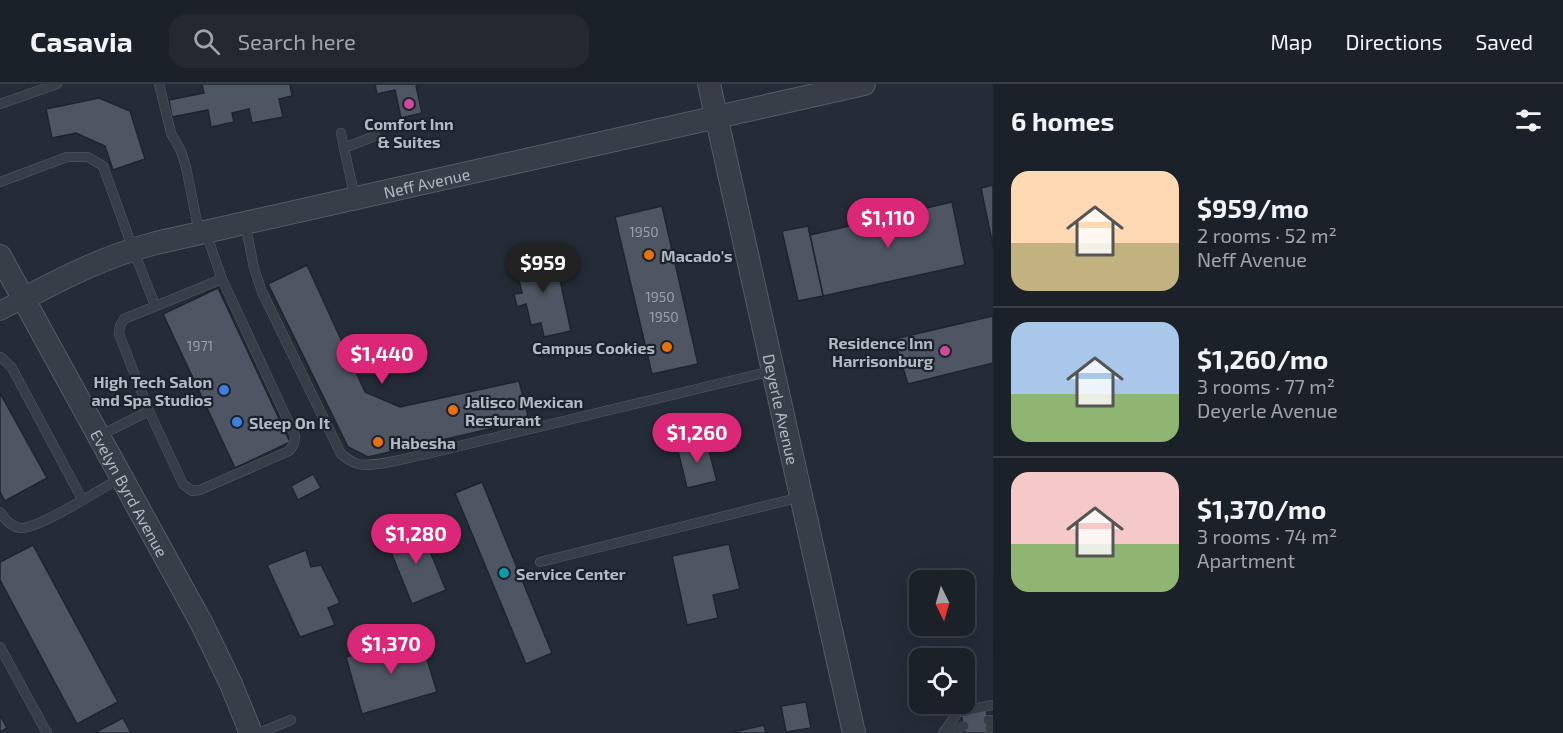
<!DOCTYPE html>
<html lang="en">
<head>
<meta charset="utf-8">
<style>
  :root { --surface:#1b2129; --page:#242931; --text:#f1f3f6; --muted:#a0a3a8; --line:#393e46; --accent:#db2777 }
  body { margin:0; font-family:"Exo 2",sans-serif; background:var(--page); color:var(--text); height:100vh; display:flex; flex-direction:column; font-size:22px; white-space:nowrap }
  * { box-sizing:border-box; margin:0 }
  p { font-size:20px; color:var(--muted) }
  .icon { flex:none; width:33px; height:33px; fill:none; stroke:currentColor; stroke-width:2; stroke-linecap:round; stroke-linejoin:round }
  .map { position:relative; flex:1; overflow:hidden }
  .details { display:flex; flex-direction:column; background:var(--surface); width:570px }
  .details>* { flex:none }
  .needle { width:39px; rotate:175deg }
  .buttons { position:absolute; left:909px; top:486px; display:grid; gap:12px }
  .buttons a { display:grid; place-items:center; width:66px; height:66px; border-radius:12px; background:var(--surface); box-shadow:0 6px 24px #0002,0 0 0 2px var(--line); font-size:30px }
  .price { position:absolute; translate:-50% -51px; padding:0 14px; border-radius:21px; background:var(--accent); color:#fff; font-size:20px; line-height:39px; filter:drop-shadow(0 2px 3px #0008) }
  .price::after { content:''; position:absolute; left:50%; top:36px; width:18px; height:14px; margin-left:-9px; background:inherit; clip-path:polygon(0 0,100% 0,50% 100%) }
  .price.selected { background:#222; color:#fff }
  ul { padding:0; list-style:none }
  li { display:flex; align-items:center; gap:18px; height:150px; padding:0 18px }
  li+li { border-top:2px solid var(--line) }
  li span { display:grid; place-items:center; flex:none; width:168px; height:120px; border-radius:18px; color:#555 }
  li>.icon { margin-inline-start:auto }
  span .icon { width:72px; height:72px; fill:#fffc; stroke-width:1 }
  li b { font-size:26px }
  h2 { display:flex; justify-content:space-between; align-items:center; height:72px; padding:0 18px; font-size:26px }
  header { display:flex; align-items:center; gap:36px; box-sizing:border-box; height:84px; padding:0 30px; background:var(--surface); border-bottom:2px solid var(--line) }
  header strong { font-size:28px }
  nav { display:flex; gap:33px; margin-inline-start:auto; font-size:21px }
  .search { width:420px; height:54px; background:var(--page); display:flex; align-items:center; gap:15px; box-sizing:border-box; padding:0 21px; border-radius:18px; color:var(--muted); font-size:22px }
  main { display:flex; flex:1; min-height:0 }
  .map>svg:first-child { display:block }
</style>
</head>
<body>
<header>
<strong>Casavia</strong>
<div class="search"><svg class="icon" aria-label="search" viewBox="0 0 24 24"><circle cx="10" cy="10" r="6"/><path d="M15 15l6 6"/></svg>Search here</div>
<nav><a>Map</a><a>Directions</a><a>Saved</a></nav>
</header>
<main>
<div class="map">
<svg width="993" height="649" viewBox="0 0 993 649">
  <rect width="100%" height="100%" fill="#242c37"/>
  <!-- building -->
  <g fill="#4d5662" stroke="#1f252e" stroke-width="1.5">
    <path d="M202,0H290L292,12L279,15L283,33L252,39L249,25L232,29L234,38L211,43L208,26L172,33L169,16L204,9Z"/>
    <path d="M375,0H423L416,2L422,29L401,34L395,6L377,10Z"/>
    <path d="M99,14L130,27L145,75L113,86L105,62L76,49L52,54L46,25Z"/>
    <path d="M993,101V162L981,104Z"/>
    <path d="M952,118L965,181L823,212L810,151Z"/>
    <path d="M662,122L698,280L652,290L615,133Z"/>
    <path d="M808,142L823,212L798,217L782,147Z"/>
    <path d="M554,168L571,247L544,253L541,239L531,241L526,220L517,223L514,210L522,209L515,177Z"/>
    <path d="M307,181L365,308L400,323L519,297L529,336L368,373L348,363L268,200Z"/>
    <path d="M218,204L290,358L235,384L163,230Z"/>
    <path d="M993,232V279L908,300L894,255Z"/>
    <path d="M0,309L47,394L5,417L0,408Z"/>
    <path d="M706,356L717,397L687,404L677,363Z"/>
    <path d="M313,390L321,404L298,416L291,402Z"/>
    <path d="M482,398L552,569L526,580L455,409Z"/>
    <path d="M420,443L446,506L412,520L386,456Z"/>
    <path d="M729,460L740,505L713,511L718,534L687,541L672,472Z"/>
    <path d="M33,461L118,618L77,640L0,496V478Z"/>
    <path d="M306,466L311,483L321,481L340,519L328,524L335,541L300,553L267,481Z"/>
    <path d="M420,552L437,608L362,630L346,573Z"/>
    <path d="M806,618L811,644L786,648L781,622Z"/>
    <path d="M986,625L991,649H965L961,630Z"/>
    <path d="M0,631L7,644L0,648Z"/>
    <path d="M123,634L131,649H94Z"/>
    <path d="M764,641L766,649H730Z"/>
  </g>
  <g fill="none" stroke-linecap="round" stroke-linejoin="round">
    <!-- service casing -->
    <g stroke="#555c65" stroke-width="10">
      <g id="service">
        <path d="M159,0L171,49L181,67L186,83L199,148"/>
        <path d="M0,20L57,0"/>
        <path d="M341,49L344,64"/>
        <path d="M0,98L67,73H88L103,82L133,165L155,221"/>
        <path d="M355,114L344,64L375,52"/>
        <path d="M245,139L254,184L262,208L341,370C346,374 351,378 358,380C374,384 412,373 430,369L772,287"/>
        <path d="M206,149L222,195"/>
        <path d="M222,195L295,352L294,360L289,367L200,406L192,407L183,400L149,327L119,250L120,242L124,235Z"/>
        <path d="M0,273L2,274L12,284L82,415"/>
        <path d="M99,352L149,327"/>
        <path d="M0,428C5,436 11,443 21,444C38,445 103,404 122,393"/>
        <path d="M540,478L801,413"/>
        <path d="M0,563L47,649"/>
        <path d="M988,636H993"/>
        <path d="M990,644L993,643"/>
        <path d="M259,649L291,636"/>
        <path d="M943,649L958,628L993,621"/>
        <path d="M947,649L964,642"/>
      </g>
    </g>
    <!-- minor casing -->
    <g stroke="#555c65" stroke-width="20">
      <path id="minor" d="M0,227L23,215"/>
    </g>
    <!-- tertiary casing -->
    <g stroke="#555c65" stroke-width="24">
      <g id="tertiary">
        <path id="s1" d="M709,0L854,649"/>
        <path id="s2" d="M0,172L202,540L231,600L251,649"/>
        <path id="s3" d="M23,215C69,191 106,172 156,159L864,0"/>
      </g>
    </g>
    <!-- service -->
    <use href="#service" stroke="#373e47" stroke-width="9"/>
    <!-- minor -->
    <use href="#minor" stroke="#373e47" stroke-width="18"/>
    <!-- tertiary -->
    <use href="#tertiary" stroke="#373e47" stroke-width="22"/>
  </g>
  <!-- markers -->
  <g fill="#d1479c" stroke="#1d232c" stroke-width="2">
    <circle cx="409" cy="20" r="6"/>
    <circle cx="945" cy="267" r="6"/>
  </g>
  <g fill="#e8710a" stroke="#1d232c" stroke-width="2">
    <circle cx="649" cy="171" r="6"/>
    <circle cx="667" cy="263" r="6"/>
    <circle cx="453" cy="326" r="6"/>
    <circle cx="378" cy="358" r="6"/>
  </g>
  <g fill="#3f7fe0" stroke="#1d232c" stroke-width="2">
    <circle cx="224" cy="306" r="6"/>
    <circle cx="237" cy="338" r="6"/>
  </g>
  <circle fill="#0f9aa8" stroke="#1d232c" stroke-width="2" cx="504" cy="489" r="6"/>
  <g text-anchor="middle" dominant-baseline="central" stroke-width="4.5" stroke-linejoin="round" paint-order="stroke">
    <!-- number labels -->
    <g font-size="14" fill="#99a0ab">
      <text x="644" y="147">1950</text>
      <text x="660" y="212">1950</text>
      <text x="664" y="232">1950</text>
      <text x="200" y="261">1971</text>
    </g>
    <!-- poi labels -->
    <g font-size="16" font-weight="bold" fill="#b2b9c3" stroke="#1d232c" text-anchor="start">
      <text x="409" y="39" text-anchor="middle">Comfort Inn<tspan x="409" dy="18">&amp; Suites</tspan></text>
      <text x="661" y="171">Macado's</text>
      <text x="933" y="258" text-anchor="end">Residence Inn<tspan x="933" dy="18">Harrisonburg</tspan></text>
      <text x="655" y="263" text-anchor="end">Campus Cookies</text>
      <text x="212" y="297" text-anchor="end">High Tech Salon<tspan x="212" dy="18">and Spa Studios</tspan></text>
      <text x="465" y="317">Jalisco Mexican<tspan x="465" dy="18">Resturant</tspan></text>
      <text x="249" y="338">Sleep On It</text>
      <text x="390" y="358">Habesha</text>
      <text x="516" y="489">Service Center</text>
    </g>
    <!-- street labels -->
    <g font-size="16" fill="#b2b9c3" stroke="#1d232c">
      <text stroke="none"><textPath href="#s3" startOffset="422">Neff Avenue</textPath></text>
      <text stroke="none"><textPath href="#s1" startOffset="333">Deyerle Avenue</textPath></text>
      <text stroke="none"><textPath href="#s2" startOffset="270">Evelyn Byrd Avenue</textPath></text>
    </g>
  </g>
</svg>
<div class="buttons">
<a><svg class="needle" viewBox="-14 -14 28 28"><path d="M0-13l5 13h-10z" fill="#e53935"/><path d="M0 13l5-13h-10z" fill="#a0a3a8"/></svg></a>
<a><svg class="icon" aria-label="locate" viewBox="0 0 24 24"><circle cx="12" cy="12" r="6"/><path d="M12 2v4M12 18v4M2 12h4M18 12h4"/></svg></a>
</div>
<b class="price" style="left:888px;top:165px">$1,110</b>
<b class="price selected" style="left:543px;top:210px">$959</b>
<b class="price" style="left:382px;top:301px">$1,440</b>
<b class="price" style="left:697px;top:380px">$1,260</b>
<b class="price" style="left:416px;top:481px">$1,280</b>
<b class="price" style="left:391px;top:591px">$1,370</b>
</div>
<section class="details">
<h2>6 homes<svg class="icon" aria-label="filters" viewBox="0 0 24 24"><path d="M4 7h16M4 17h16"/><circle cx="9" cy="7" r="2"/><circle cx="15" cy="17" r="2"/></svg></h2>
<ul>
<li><span style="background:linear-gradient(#ffd9b3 60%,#c2b280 0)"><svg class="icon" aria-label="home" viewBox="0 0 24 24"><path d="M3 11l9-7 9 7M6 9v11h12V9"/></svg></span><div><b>$959/mo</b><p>2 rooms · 52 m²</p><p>Neff Avenue</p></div></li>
<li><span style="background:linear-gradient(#a9c7e8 60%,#8fb573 0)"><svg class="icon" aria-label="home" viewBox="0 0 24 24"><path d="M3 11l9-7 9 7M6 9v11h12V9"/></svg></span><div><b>$1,260/mo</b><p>3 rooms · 77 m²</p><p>Deyerle Avenue</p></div></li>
<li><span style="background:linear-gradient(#f6c9c9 60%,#8fb573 0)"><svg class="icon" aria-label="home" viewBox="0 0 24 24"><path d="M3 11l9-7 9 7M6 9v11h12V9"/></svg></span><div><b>$1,370/mo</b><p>3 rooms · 74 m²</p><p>Apartment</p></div></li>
</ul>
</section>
</main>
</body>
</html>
